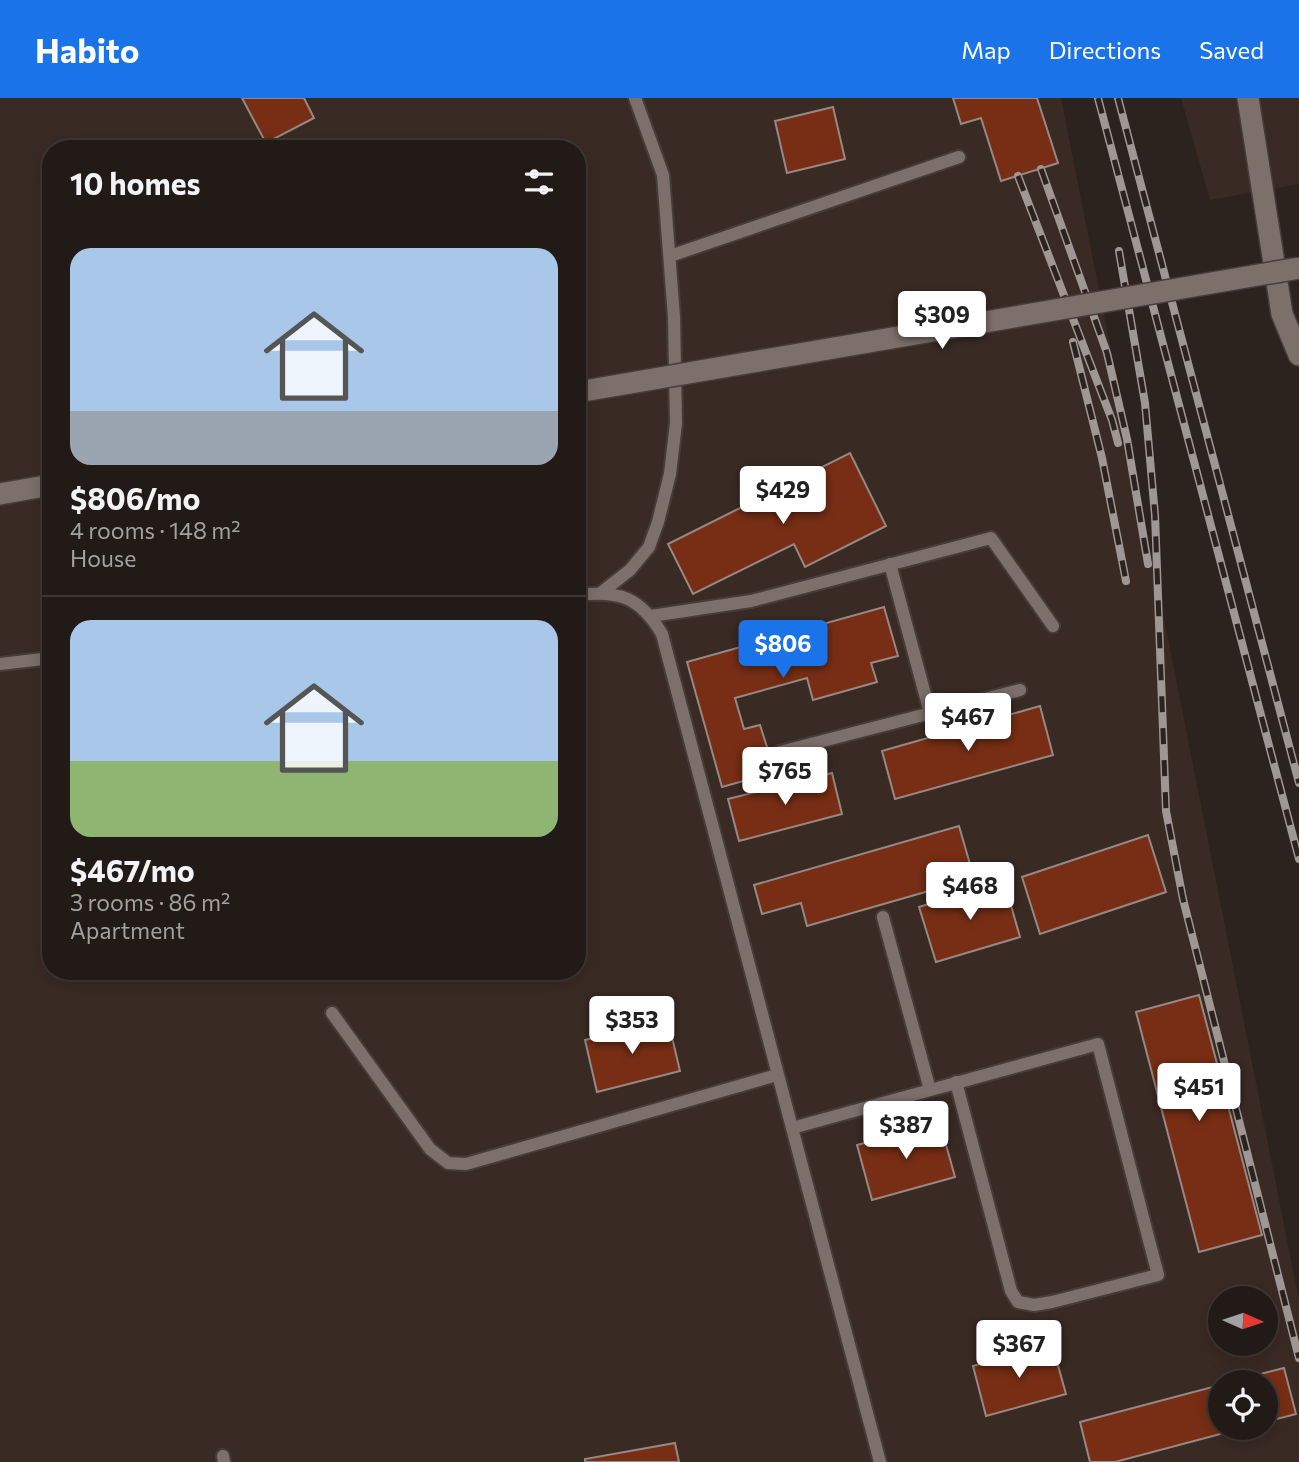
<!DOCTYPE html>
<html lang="en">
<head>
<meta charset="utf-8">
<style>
  :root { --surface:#211a16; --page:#29231f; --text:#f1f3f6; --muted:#a2a1a1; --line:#3e3835; --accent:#1a73e8 }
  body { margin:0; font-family:Commissioner,sans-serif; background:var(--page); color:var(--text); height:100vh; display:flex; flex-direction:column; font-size:26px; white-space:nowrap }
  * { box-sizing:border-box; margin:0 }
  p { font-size:23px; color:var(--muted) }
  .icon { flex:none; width:38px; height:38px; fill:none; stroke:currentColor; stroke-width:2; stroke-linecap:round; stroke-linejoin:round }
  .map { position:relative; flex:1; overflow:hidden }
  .details { position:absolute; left:42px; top:42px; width:544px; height:840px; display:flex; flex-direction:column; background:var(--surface); border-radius:28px; box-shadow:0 4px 18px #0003,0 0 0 2px var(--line) }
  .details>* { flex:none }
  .needle { width:46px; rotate:93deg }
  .buttons { position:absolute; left:1208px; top:1188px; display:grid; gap:14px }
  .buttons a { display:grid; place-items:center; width:70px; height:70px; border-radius:50%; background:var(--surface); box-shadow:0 4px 18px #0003,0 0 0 2px var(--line); font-size:35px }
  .price { position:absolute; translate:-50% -60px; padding:0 16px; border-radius:7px; background:#fff; color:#222; font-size:23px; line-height:46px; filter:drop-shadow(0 2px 4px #0008) }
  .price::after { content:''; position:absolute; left:50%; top:42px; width:21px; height:16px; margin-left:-10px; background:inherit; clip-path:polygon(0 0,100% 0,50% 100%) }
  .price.selected { background:var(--accent); color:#fff }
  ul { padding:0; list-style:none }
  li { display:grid; align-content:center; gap:14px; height:371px; padding:0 28px }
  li+li { border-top:2px solid var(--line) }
  li span { display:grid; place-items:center; height:217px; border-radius:21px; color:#555 }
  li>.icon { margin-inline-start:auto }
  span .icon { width:126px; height:126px; fill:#fffc; stroke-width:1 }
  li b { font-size:30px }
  h2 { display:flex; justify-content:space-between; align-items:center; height:84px; padding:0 28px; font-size:30px }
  header { display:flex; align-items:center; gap:42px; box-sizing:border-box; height:98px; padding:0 35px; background:var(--accent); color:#fff }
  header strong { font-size:33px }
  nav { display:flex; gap:38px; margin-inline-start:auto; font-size:24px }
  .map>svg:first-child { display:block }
</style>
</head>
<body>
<header>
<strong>Habito</strong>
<nav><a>Map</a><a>Directions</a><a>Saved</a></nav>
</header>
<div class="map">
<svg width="1299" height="1364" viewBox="0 0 1299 1364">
  <rect width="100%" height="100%" fill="#2c221e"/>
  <!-- built -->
  <g fill="#3a2a24" fill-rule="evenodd">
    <path d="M0,0H1061L1299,1202V1364H0ZM51,51H578V873H51ZM1220,1200H1265V1246H1220ZM1220,1284H1265V1330H1220Z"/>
    <path d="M1181,0H1299V86L1210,102Z"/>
  </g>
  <!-- building -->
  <g fill="#772e14" stroke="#968884" stroke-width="2">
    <path d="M242,0H304L314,20L266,45Z"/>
    <path d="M953,0H1037L1058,65L1001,83L981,20L961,26Z"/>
    <path d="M833,9L845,61L787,75L775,23Z"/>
    <path d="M850,355L886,428L805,469L794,446L693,496L668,446Z"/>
    <path d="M884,509L898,558L871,565L877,584L813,602L807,580L735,600L744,631L760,627L768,652L755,656L761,678L722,689L687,564Z"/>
    <path d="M1040,608L1053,657L895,701L882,653Z"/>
    <path d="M832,675L842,716L739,743L728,701Z"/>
    <path d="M959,728L974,780L807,828L801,805L762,816L754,787Z"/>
    <path d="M1148,737L1166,794L1040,836L1022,779Z"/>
    <path d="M1004,783L1020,839L936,864L919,809Z"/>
    <path d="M1199,897L1262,1137L1199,1154L1136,914Z"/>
    <path d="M668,922L680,973L597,994L585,942Z"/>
    <path d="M940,1025L955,1079L872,1102L857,1047Z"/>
    <path d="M1052,1246L1066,1296L986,1318L973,1268Z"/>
    <path d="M1284,1270L1296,1316L1265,1324V1284H1229Z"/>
    <path d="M1220,1287V1330H1243L1115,1364H1090L1080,1324Z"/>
    <path d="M675,1345L679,1364H585V1361Z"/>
  </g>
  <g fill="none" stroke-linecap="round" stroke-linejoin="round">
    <!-- lane casing -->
    <g stroke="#463d3a" stroke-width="16">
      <g id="lane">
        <path d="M670,158L959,59"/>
        <path d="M890,466L930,615"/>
        <path d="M602,494L630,472L649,449L658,424L670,376L676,325L674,219L663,77L635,0"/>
        <path d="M578,497C619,492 640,499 662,536L880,1364"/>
        <path d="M651,518L751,503L991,440L1053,528"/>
        <path d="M0,566L51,560"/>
        <path d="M780,654L1020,592"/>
        <path d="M883,819L930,992"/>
        <path d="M332,915L430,1051L448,1065L466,1066L777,977"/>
        <path d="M792,1030L1098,946L1158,1177L1052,1204L1034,1207L1018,1204L1011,1193L956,984"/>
        <path d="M223,1358L224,1364"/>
      </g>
    </g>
    <!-- street casing -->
    <g stroke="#463d3a" stroke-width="24">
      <path id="street" d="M1248,0L1282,216L1299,257"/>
    </g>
    <!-- secondary casing -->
    <g stroke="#463d3a" stroke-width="24">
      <path id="secondary" d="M0,396L51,387"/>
    </g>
    <!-- lane -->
    <use href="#lane" stroke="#7d706b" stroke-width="12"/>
    <!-- street -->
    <use href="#street" stroke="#7d706b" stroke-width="21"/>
    <!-- secondary -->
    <use href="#secondary" stroke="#7d706b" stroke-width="21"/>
    <!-- rail casing -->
    <g stroke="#9f9794" stroke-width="8">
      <g id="rail">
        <path d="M1098,0L1299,761"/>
        <path d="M1118,0L1299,685"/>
        <path d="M1041,71L1107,255L1127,341L1148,466"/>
        <path d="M1018,78L1112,322L1118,345"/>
        <path d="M1119,153L1145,305L1155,417L1166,713L1183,801L1299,1260"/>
        <path d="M1073,244L1102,360L1126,483"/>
      </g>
    </g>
    <!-- rail -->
    <use href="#rail" stroke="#2c221e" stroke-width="5" stroke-dasharray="16" stroke-linecap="butt"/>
    <!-- secondary-bridge casing -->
    <g stroke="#463d3a" stroke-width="24" stroke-linecap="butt">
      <path id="secondary-bridge" d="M578,294L1299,170"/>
    </g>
    <!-- secondary-bridge -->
    <use href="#secondary-bridge" stroke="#7d706b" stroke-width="21"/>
  </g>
</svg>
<div class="buttons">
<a><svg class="needle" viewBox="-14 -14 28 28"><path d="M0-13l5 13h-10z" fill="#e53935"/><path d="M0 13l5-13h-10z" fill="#a2a1a1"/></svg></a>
<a><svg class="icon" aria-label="locate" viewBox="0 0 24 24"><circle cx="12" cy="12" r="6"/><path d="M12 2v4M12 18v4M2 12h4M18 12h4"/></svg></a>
</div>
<b class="price" style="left:942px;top:253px">$309</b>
<b class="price" style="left:783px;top:428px">$429</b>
<b class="price selected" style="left:783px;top:582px">$806</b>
<b class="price" style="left:968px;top:655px">$467</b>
<b class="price" style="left:785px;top:709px">$765</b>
<b class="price" style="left:970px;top:824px">$468</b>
<b class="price" style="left:632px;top:958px">$353</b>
<b class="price" style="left:1199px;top:1025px">$451</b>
<b class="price" style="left:906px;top:1063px">$387</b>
<b class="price" style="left:1019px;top:1282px">$367</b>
<section class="details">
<h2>10 homes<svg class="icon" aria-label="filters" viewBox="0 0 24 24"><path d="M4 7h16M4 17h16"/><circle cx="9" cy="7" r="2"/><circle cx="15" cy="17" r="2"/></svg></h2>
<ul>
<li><span style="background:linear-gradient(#a9c7e8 75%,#9aa5b1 0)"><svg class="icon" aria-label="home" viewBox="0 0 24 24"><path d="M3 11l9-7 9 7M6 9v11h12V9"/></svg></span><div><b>$806/mo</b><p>4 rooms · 148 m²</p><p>House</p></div></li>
<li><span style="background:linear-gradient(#a9c7e8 65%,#8fb573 0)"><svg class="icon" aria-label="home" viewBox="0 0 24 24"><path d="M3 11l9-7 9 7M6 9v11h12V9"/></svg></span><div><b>$467/mo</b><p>3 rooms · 86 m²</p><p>Apartment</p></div></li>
</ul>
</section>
</div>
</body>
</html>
